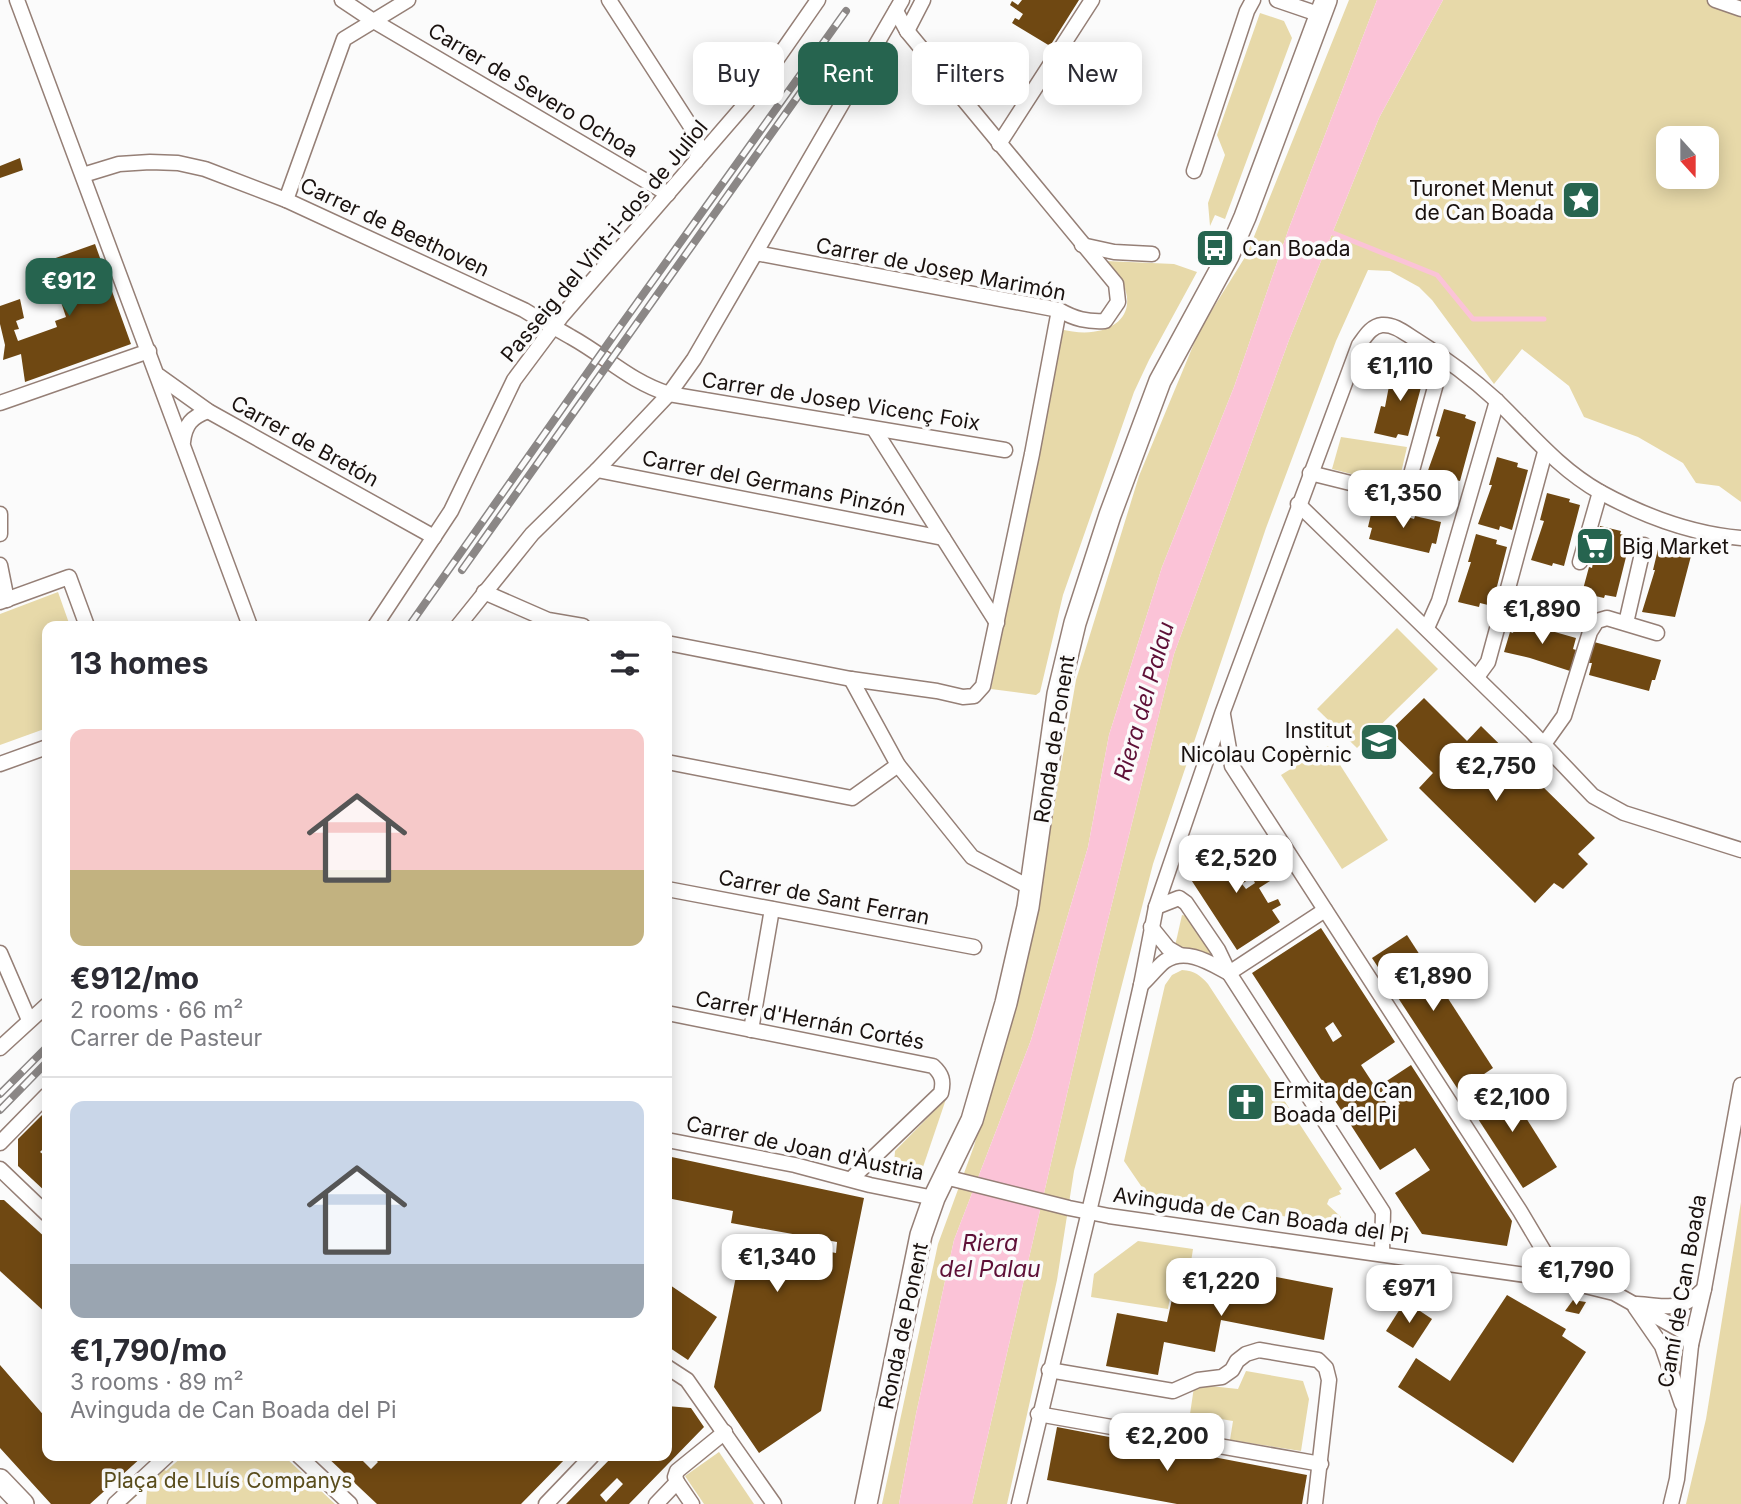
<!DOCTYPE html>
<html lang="en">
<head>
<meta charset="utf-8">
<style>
  :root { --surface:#fff; --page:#f7f7f7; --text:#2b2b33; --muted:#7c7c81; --line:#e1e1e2; --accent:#26644f }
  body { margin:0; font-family:Inter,sans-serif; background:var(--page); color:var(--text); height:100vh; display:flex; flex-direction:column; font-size:26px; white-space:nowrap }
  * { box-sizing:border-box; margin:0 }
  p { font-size:23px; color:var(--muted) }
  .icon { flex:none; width:38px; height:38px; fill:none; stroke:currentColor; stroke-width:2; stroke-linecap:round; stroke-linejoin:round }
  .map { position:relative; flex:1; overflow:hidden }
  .sheet { position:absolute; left:42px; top:621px; width:630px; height:840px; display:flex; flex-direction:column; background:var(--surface); border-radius:14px; box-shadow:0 4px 18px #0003 }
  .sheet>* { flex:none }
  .banner { position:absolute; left:693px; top:42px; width:665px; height:63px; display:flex; gap:14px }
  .needle { width:46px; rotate:159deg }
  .fabs { position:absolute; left:1656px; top:126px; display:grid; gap:14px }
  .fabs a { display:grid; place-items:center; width:63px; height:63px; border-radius:14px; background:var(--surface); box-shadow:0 4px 18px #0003; font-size:35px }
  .price { position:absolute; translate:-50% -60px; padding:0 16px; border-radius:14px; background:#fff; color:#222; font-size:23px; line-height:46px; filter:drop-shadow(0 2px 4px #0008) }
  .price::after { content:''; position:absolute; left:50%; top:42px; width:21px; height:16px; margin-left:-10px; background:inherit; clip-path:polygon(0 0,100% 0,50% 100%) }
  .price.on { background:var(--accent); color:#fff }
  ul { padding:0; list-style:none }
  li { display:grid; align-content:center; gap:14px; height:371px; padding:0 28px }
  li+li { border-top:2px solid var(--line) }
  li span { display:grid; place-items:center; height:217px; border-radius:14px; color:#555 }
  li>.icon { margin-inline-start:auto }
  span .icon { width:126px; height:126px; fill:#fffc; stroke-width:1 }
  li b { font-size:30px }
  h2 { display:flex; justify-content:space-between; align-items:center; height:84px; padding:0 28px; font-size:30px }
  .pill { padding:0 24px; border-radius:14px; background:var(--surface); box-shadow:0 4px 18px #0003; font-size:24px; line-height:63px }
  .pill.on { background:var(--accent); color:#fff }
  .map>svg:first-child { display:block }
</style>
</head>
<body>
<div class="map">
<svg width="1741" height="1504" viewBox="0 0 1741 1504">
  <rect width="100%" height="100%" fill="#fbfbfb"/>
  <!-- green -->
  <g fill="#e7d9a9" fill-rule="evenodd">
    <path d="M1349,0H1377L1289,228L1234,387L1162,567L1109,735L1088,847L1031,1040L954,1240L916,1414L899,1504H882L938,1244L974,1146L1030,944L1076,680L1139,476L1200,329L1247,254Z"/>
    <path d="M1443,0H1741V502L1719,486L1696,483L1683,463L1638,437L1584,417L1569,386L1522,349L1494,384L1432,300L1419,287L1390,271L1368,270L1336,341L1266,528L1153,864L1074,1171L1057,1280L1007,1504H972L1098,960L1174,654L1289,340L1379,118ZM1668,138H1706V177H1668Z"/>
    <path d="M1260,13L1284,21L1292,38L1225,219L1215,215L1210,226L1208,203L1225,155L1217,135Z"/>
    <path d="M1106,261L1174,264L1197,272L1149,360L1134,392L1063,595L1040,692L1036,695L991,689L1060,329C1115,344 1153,308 1106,261Z"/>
    <path d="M1341,437L1407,447L1398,486L1332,469Z"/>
    <path d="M58,592L70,626H47V728L0,745V614Z"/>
    <path d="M1397,628L1438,669L1357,748L1317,709Z"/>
    <path d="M1328,746L1388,840L1342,869L1281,775Z"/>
    <path d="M1182,915L1187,916L1213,952L1212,955L1175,946Z"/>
    <path d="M1182,970C1195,971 1200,975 1208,984L1342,1189L1339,1191L1341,1194L1329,1199L1327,1204L1341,1217L1337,1223L1150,1199L1124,1161L1165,985L1172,975Z"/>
    <path d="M946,1099L923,1167C914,1178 902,1177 894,1165L895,1151Z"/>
    <path d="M1741,1202V1504H1686L1706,1419Z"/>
    <path d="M1138,1241L1193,1249L1187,1288L1172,1286L1168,1309L1091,1297L1094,1274Z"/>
    <path d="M1246,1371L1303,1381L1309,1399L1301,1451L1230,1440L1233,1421L1190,1414L1194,1387L1201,1385L1238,1389Z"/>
    <path d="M719,1452L754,1504H704L685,1476Z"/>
    <path d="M183,1456H284L335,1504H146L147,1490L142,1491L128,1504H121L161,1467L166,1471Z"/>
  </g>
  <!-- water -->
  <path fill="#fbc3d7" d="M1377,0H1443L1379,118L1289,340L1174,654L1098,960L972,1504H899L916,1414L954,1240L1031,1040L1088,847L1109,735L1162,567L1234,387L1289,228Z"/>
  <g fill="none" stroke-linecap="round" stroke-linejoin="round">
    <!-- stream -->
    <path stroke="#fbc3d7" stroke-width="5" d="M1328,231L1437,275L1473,319H1544"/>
  </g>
  <!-- building -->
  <g fill="#6f4812" fill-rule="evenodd">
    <path d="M1022,0H1079L1050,46L1012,23L1015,18L1019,20L1023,14L1010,5L1012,1L1018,5Z"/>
    <path d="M20,158L23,170L0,178V166Z"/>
    <path d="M95,244L131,344L25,382L21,354L3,360L5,345L0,324V306L20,299L24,318L16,321L19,329L14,330L18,341L57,327L55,321L66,317L56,287L52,288L47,275L45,276L43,271L52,268L50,260Z"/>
    <path d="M1393,365L1414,371V374L1424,376L1408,436L1398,434L1396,438L1374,433L1381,406L1385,407Z"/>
    <path d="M1444,409L1466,415L1465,418L1476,422L1460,481L1448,478L1447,482L1426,476L1440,437L1436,436Z"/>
    <path d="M1497,457L1518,463L1517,467L1528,470L1512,530L1500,526L1499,530L1478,524L1492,485H1489Z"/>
    <path d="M1547,493L1570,499L1569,502L1580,505L1564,566L1553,563L1552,566L1531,560L1544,521L1540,520Z"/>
    <path d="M1373,506L1414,519L1415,516L1441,522L1436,544L1432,543L1429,553L1369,539L1372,528L1368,527Z"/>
    <path d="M1600,526L1621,531L1620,534L1631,537L1616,597L1605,595L1604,598L1582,593L1589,567L1592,568Z"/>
    <path d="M1476,534L1497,540L1496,544L1507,547L1492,606L1480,603L1479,607L1458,602L1471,562H1468Z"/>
    <path d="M1659,545L1691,556L1675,617L1642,612L1655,570H1653Z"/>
    <path d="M1516,621L1576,638L1573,649L1576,650L1570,671L1530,658L1504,652L1510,632L1513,633Z"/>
    <path d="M1594,642L1661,660L1655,680H1652L1649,691L1589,675L1592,663H1589Z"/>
    <path d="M1424,698L1467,741L1481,726L1595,838L1578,854L1588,864L1563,889L1554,883L1535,903L1419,788L1433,773L1390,731Z"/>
    <path d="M1229,844L1236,856L1238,855L1252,877L1242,884L1246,889L1255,883L1252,877L1277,861L1284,872L1259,888L1268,903L1278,899L1281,905L1272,910L1280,922L1237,950L1186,872Z"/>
    <path d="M1321,928L1395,1042L1361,1065L1376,1088L1411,1065L1512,1221L1507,1246L1422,1234L1395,1193L1430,1170L1415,1148L1380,1170L1252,973ZM1333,1022L1342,1036L1333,1042L1325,1028ZM1389,1087L1400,1104L1391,1110L1380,1093Z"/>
    <path d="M1407,935L1493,1068L1459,1091L1372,958Z"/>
    <path d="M1502,1080L1557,1167L1523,1188L1467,1102Z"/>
    <path d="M47,1110V1151L44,1148L40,1152L44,1155L47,1152V1193L18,1166V1139Z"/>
    <path d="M667,1156L864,1198L821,1411L759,1453L714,1387L744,1236L836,1253L837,1242L731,1223L733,1211L667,1198Z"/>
    <path d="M0,1200H4L47,1239V1314L0,1271Z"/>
    <path d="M1231,1268L1333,1288L1324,1340L1221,1320L1215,1352L1164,1342L1158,1375L1106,1366L1117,1313L1167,1322L1174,1290L1225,1299Z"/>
    <path d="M667,1283L717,1317L688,1360L667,1346Z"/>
    <path d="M1507,1295L1566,1329L1562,1336L1586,1352L1513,1463L1398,1387L1416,1358L1450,1381Z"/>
    <path d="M1573,1300L1586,1302L1579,1314L1565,1311Z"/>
    <path d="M1405,1301L1432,1319L1413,1348L1386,1331Z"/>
    <path d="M0,1365L47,1419V1456H143L90,1504H51L0,1448Z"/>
    <path d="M667,1406L691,1408L704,1427L629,1504H566L613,1456H640L645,1461L650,1456H667ZM617,1478L623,1484L606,1502L600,1495Z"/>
    <path d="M1057,1427L1307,1475L1302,1504H1177L1047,1480Z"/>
    <path d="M326,1456H364L361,1459L371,1469L378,1462L372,1456H568L521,1504H377Z"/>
  </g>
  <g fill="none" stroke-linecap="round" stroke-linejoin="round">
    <!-- street casing -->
    <g stroke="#957f76" stroke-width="17">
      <g id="street">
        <path d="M17,0L250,626"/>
        <path d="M342,0L372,20L668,194"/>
        <path d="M609,0L693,130C698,141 700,150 696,161"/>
        <path d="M1277,0L1321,15"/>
        <path d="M1715,0L1741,9"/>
        <path d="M907,31L923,0"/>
        <path d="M999,144L1092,0"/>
        <path d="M1194,171L1247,11L1253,0"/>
        <path d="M83,175L119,164L150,162L178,163L205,169L286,200L524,310C540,320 556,328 571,337C607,357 629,381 669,394L1005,450"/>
        <path d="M286,200L344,39L408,0"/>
        <path d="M1082,245L1114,252L1152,254"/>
        <path d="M756,253L1059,310C1075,319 1087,322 1105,321L1118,302L1116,284L907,31L896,11"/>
        <path d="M159,376L208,411L434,537"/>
        <path d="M0,403L149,351"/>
        <path d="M874,429L997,623"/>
        <path d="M183,442C185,424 192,417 208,411"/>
        <path d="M597,470L943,538"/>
        <path d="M1310,473L1435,504"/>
        <path d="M1405,496L1437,380L1441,356"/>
        <path d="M1298,504L1531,731L1593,796L1624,813L1741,850"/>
        <path d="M0,514V534"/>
        <path d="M1580,562L1600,492"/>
        <path d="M0,565L7,600"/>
        <path d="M484,592L548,620L583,626"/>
        <path d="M0,602L69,577L87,626"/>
        <path d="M1626,623L1644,545"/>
        <path d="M375,626L451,511L514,380L561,317L747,102L818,0"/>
        <path d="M458,626L532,534L597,470L669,394L694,359L902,0"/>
        <path d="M1427,628L1439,601L1497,401"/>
        <path d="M667,643L851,679L937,691L963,697L974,696L983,686L1032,454L1059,310"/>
        <path d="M1477,677L1488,662L1545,452"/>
        <path d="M851,679L898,765L972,857L1031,888"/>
        <path d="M1223,715L1232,766L1520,1211L1561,1280"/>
        <path d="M1544,744L1564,716L1590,632L1597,621L1607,618L1657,633"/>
        <path d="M667,762L852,798L898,765"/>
        <path d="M0,764L47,747"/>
        <path d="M667,889L974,947"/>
        <path d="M1156,907L1179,898L1186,903L1218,950L1229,973L1383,1212L1382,1253"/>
        <path d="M1151,927L1168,948L1180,955"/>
        <path d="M0,953L29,1020"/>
        <path d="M1229,973L1325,910"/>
        <path d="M1141,985C1149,978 1157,967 1165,961C1186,947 1210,963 1229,973"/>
        <path d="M667,1013L933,1066C942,1074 944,1081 941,1093L851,1179"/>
        <path d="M751,1030L772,909"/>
        <path d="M0,1048L47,1005"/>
        <path d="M667,1140L795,1165L870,1185L934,1198"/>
        <path d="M0,1143L47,1095"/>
        <path d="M0,1169L47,1214"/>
        <path d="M945,1177L1069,1208L1109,1216L1561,1280L1614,1293L1684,1332L1691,1345"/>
        <path d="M1637,1304C1669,1306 1679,1313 1704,1289"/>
        <path d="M1635,1307L1662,1346L1682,1404"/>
        <path d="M667,1367L687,1380L774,1504"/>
        <path d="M1049,1370L1173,1391L1198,1380L1222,1377L1232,1370L1237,1361L1246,1354L1259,1350L1318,1360L1326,1368L1329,1380L1315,1504"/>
        <path d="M1038,1414L1321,1464"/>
        <path d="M299,1456L350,1504"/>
        <path d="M677,1482L692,1504"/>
        <path d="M115,1504L167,1456"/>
        <path d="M546,1504L592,1456"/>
        <path d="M656,1504L677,1482L675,1477L677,1471L725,1432"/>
        <path d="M1019,1504L1098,1174L1141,985L1156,907L1222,714L1359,345C1365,337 1371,326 1382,325C1395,324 1406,334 1416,340C1445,358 1471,377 1497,401C1530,433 1559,469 1600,492C1644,516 1691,534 1741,538"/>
        <path d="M1671,1504L1677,1479L1691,1345L1704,1289L1741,1085"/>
      </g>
    </g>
    <!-- secondary casing -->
    <g stroke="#957f76" stroke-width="24">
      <g id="secondary">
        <path d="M0,1480L23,1504"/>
        <path d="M866,1504L921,1235L934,1198L972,1120L1006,1003L1028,907L1058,694L1075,623L1110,515L1160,381L1228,256L1245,217L1326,0"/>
      </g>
    </g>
    <!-- street -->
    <use href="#street" stroke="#fff" stroke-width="14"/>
    <!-- secondary -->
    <use href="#secondary" stroke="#fff" stroke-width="21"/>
    <!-- rail casing -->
    <g stroke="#8b8786" stroke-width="8">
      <g id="rail">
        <path d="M462,570L830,51"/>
        <path d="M409,626L614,335L846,11"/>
        <path d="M0,1094L47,1047"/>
        <path d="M0,1110L47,1062"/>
      </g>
    </g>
    <!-- rail -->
    <use href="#rail" stroke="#fbfbfb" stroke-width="5" stroke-dasharray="16" stroke-linecap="butt"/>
  </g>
  <!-- icons -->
  <defs>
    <g id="sight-square" transform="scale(2.0125)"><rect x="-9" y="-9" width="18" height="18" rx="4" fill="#26644f" stroke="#fbfbfb"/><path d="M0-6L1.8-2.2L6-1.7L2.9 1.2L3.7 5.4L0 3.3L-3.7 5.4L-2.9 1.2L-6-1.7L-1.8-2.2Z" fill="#fff"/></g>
    <g id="bus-square" transform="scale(2.0125)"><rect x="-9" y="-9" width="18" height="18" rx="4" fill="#26644f" stroke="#fbfbfb"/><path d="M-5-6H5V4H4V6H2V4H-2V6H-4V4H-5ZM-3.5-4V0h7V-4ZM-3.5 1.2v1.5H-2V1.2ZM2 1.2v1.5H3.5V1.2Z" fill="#fff"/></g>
    <g id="supermarket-square" transform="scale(2.0125)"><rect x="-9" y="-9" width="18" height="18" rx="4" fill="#26644f" stroke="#fbfbfb"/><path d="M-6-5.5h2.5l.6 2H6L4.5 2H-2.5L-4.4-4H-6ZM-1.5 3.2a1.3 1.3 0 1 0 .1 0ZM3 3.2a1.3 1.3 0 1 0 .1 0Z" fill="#fff"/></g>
    <g id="school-square" transform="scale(2.0125)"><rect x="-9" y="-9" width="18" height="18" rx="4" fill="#26644f" stroke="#fbfbfb"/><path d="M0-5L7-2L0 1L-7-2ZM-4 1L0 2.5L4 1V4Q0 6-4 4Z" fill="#fff"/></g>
    <g id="church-square" transform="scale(2.0125)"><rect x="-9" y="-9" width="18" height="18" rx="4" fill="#26644f" stroke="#fbfbfb"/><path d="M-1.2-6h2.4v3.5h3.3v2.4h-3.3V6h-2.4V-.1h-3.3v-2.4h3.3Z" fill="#fff"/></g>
  </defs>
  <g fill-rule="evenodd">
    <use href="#sight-square" x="1581" y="200"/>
    <use href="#bus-square" x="1215" y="248"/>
    <use href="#supermarket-square" x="1595" y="546"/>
    <use href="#school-square" x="1379" y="742"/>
    <use href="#church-square" x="1246" y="1102"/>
  </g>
  <g text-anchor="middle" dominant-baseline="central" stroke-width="7" stroke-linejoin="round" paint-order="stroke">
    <!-- street labels -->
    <g font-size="21" fill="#19110e" stroke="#fbfbfb">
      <text transform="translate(533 90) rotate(31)">Carrer de Severo Ochoa</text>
      <text transform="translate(395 227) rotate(25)">Carrer de Beethoven</text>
      <text transform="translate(604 241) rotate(-50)">Passeig del Vint-i-dos de Juliol</text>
      <text transform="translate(941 269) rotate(11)">Carrer de Josep Marimón</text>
      <text transform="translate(841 401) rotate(9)">Carrer de Josep Vicenç Foix</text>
      <text transform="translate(305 441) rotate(29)">Carrer de Bretón</text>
      <text transform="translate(774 483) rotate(11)">Carrer del Germans Pinzón</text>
      <text transform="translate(1054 739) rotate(-81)">Ronda de Ponent</text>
      <text transform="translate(824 897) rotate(11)">Carrer de Sant Ferran</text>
      <text transform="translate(810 1020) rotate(11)">Carrer d'Hernán Cortés</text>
      <text transform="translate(805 1148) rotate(12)">Carrer de Joan d'Àustria</text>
      <text transform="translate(1261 1215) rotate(8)">Avinguda de Can Boada del Pi</text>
      <text transform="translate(1682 1291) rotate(-80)">Camí de Can Boada</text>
      <text transform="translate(903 1326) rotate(-78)">Ronda de Ponent</text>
    </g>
    <!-- poi labels -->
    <g font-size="21" fill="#19110e" stroke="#fbfbfb" text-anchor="start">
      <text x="1554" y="188" text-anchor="end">Turonet Menut<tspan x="1554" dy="24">de Can Boada</tspan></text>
      <text x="1242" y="248">Can Boada</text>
      <text x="1622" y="546">Big Market</text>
      <text x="1352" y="730" text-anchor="end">Institut<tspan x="1352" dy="24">Nicolau Copèrnic</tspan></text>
      <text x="1273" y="1090">Ermita de Can<tspan x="1273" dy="24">Boada del Pi</tspan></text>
    </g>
    <!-- park labels -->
    <g font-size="21" fill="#5a4d1c" stroke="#fbfbfb">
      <text x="228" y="1480">Plaça de Lluís Companys</text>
    </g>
    <!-- water labels -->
    <g font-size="23" font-style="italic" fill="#5e1037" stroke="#fbfbfb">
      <text transform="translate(1144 701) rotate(-74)">Riera del Palau</text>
      <text x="990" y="1243">Riera<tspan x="990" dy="26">del Palau</tspan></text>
    </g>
  </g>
</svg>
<div class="fabs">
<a><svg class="needle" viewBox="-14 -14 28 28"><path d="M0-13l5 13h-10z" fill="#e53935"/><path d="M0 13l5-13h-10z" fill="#7c7c81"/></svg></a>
</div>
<b class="price on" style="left:69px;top:318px">€912</b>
<b class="price" style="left:1400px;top:403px">€1,110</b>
<b class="price" style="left:1403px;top:530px">€1,350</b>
<b class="price" style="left:1542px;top:646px">€1,890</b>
<b class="price" style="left:1496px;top:803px">€2,750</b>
<b class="price" style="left:1236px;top:895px">€2,520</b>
<b class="price" style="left:1433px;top:1013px">€1,890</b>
<b class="price" style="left:1512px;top:1134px">€2,100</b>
<b class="price" style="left:777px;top:1294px">€1,340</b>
<b class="price" style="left:1576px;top:1307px">€1,790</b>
<b class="price" style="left:1221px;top:1318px">€1,220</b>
<b class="price" style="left:1409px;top:1325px">€971</b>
<b class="price" style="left:1167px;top:1473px">€2,200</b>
<div class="banner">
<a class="pill">Buy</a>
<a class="pill on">Rent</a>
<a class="pill">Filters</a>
<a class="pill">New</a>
</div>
<section class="sheet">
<h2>13 homes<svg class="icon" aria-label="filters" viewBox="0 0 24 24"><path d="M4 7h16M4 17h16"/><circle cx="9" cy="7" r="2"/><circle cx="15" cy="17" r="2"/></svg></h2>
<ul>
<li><span style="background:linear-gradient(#f6c9c9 65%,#c2b280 0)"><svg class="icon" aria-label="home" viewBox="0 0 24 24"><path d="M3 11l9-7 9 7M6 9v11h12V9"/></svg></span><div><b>€912/mo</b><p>2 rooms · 66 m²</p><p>Carrer de Pasteur</p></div></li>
<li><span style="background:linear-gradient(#c9d6e8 75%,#9aa5b1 0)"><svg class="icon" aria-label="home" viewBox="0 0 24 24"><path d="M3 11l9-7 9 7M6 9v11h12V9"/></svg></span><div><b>€1,790/mo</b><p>3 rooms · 89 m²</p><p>Avinguda de Can Boada del Pi</p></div></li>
</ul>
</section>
</div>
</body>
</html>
